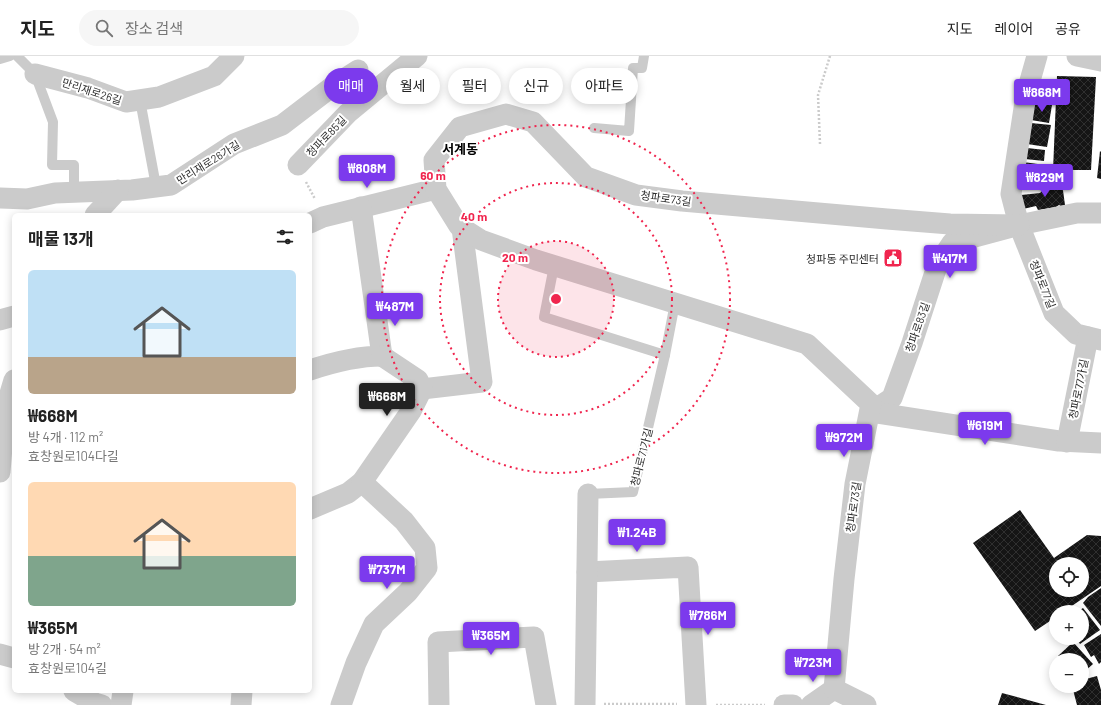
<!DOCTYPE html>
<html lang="ko">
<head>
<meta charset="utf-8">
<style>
  :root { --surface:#fff; --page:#f6f6f6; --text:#222; --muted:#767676; --line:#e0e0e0; --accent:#7c3aed }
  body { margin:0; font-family:Barlow,"Noto Sans KR",sans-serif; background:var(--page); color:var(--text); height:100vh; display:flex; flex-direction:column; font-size:15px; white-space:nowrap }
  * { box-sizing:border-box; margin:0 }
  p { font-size:13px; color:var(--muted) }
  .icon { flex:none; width:22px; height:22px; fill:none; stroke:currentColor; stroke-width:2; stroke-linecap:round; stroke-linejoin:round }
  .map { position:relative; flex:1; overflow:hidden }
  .panel { position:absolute; left:12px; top:157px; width:300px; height:480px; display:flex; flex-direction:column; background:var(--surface); border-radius:6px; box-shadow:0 2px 10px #0003 }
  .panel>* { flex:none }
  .banner { position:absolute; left:324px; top:12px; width:380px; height:36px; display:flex; gap:8px }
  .tools { position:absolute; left:1049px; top:501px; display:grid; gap:8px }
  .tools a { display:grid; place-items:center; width:40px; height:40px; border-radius:50%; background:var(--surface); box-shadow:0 2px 10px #0003; font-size:20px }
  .price { position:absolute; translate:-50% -34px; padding:0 9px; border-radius:4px; background:var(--accent); color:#fff; font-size:13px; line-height:26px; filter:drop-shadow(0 1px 2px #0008) }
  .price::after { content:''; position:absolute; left:50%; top:24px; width:12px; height:9px; margin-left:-6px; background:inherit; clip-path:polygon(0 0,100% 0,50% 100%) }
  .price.selected { background:#222; color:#fff }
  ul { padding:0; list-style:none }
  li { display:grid; align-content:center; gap:8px; height:212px; padding:0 16px }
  li span { display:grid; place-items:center; height:124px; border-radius:6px; color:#555 }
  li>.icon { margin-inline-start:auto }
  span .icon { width:72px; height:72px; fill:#fffc; stroke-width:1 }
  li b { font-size:17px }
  h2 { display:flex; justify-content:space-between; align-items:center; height:48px; padding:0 16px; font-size:17px }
  .tag { padding:0 14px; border-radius:18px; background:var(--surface); box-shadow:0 2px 10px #0003; font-size:14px; line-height:36px }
  .tag.selected { background:var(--accent); color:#fff }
  header { display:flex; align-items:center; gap:24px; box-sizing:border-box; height:56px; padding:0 20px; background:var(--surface); border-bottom:1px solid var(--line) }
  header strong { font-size:19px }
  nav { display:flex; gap:22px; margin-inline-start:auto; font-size:14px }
  .search { width:280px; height:36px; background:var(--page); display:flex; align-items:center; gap:10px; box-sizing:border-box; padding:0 14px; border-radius:22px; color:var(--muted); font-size:15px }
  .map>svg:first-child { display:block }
</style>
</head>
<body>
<header>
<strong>지도</strong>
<div class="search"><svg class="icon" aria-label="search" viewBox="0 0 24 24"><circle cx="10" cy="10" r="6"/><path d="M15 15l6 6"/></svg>장소 검색</div>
<nav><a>지도</a><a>레이어</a><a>공유</a></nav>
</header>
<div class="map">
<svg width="1101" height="649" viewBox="0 0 1101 649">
  <defs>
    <pattern id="building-cross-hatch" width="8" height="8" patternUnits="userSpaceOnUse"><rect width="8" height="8" fill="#151515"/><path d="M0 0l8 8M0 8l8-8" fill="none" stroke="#2f2f2f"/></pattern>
  </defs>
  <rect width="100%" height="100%" fill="#fff"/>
  <!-- building -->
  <g fill="url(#building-cross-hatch)" fill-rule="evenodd">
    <path d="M1057,20L1096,21L1091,114H1053Z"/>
    <path d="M1035,46L1052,49L1049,67L1031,64Z"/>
    <path d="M1031,67L1051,69L1047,91L1027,88Z"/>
    <path d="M1027,92L1045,94L1044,105L1025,103Z"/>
    <path d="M1100,95L1101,96V123L1097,122Z"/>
    <path d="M1023,106L1045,109V129L1021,133Z"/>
    <path d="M1062,127L1065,149L1061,150L1059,149L1056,151L1038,154L1036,150L1023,153L1021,139L1040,137L1048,129Z"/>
    <path d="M1020,454L1054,502L1087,479L1101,480V530L1063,556H1056V561L1035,575L973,487ZM1056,508H1082V534H1056Z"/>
    <path d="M1101,532V570L1083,547L1088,541Z"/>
    <path d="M1083,552L1100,574L1080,588L1076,582H1082V556H1077Z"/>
    <path d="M1101,578V606L1099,608L1094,599L1091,601L1084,589Z"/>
    <path d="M1073,586L1093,608L1084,616H1082V604H1062L1058,600Z"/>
    <path d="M1097,620L1101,634V649H1077L1072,630H1082V624Z"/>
    <path d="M1002,637L1046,649H998Z"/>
  </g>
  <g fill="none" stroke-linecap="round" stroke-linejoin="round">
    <!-- path -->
    <g stroke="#cbcbcb" stroke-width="2.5" stroke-dasharray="2 2" stroke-linecap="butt">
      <path d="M820,88L818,39L830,0"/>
      <path d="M306,126L315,143"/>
      <path d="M604,648H677"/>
      <path d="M716,649H765"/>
    </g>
    <!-- lane -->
    <g stroke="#cbcbcb" stroke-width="10">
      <path d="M17,0L35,18L53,66L52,109H74V136"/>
      <path d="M0,3L10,0"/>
      <path d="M140,44L156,130"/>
      <path d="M594,72L629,75L633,12H642L644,0"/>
      <path d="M554,210L544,261L665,299"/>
      <path d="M588,438L633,436L665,299L675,247"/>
    </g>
    <!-- street -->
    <g stroke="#cbcbcb" stroke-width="21">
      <path d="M1037,0L1026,39L1011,138L1019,169L1054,257L1076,278L1101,284"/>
      <path d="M1077,0L1101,5"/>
      <path d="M35,18L88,32L126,46L159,41L214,20L234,0"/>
      <path d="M298,109L348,57L417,0"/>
      <path d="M0,142L27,143L55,137L132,134L171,129L234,88L282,69L333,30L358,14"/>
      <path d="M95,159L118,134"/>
      <path d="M310,167L323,161L436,133"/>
      <path d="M0,264L14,260"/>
      <path d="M310,314C334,306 357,300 382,300L361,151"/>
      <path d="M422,333L482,326L462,172"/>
      <path d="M871,356L892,342L912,287L937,210L952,187L1019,169L1077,157H1101"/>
      <path d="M871,356L1059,385L1101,387"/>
      <path d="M1067,386L1088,281"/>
      <path d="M0,416L5,354L14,324"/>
      <path d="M310,453L348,437L362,426L411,355L422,333L418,324L382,300"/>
      <path d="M587,516L688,511L696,649"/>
      <path d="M0,598L14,602"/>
      <path d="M74,635L95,647L102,649"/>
      <path d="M121,649L123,635"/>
      <path d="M241,649L242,635"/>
      <path d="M341,649L356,607L374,568L408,536L427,512L425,492L404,465L362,426"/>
      <path d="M439,649L438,586L534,581L546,649"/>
      <path d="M585,649L588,438"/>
      <path d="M784,649H793"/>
      <path d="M811,649L834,633"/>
      <path d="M866,649L834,633L844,523L855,428L871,348L807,288L536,204L481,184L459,170L436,133L434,104L460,71L506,58L533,66L586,121L636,139L682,145L887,163L950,168L1019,169"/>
    </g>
  </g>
  <!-- distance rings -->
  <circle cx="556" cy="243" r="58" fill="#f0254e" fill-opacity=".12"/>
  <g fill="none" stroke="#f0254e" stroke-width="2" stroke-dasharray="2 4">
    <circle cx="556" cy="243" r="58"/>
    <circle cx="556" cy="243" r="116"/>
    <circle cx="556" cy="243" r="174"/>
  </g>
  <!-- icons -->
  <defs>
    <g id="civic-square" transform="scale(1)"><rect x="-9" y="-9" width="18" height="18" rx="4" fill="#f0254e" stroke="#fff"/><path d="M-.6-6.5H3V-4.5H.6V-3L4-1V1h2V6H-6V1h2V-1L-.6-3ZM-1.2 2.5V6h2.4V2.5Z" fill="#fff"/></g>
  </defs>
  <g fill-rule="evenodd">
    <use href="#civic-square" x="893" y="202"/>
  </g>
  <g text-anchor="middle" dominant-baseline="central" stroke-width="4" stroke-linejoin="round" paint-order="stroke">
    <!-- street labels -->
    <g font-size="11" fill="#2e2e2e" stroke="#fff">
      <text transform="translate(92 35) rotate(18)">만리재로26길</text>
      <text transform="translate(326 80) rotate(-46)">청파로85길</text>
      <text transform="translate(208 106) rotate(-32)">만리재로26가길</text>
      <text transform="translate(666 142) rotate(8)">청파로73길</text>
      <text transform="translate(1043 228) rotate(68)">청파로77길</text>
      <text transform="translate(917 271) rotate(-71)">청파로83길</text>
      <text transform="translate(1078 333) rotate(-79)">청파로77가길</text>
      <text transform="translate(641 401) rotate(-76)">청파로71가길</text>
      <text transform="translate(853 451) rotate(-82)">청파로73길</text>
    </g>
    <!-- poi labels -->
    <g font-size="11" fill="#2e2e2e" stroke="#fff" text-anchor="end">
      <text x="879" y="202">청파동 주민센터</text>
    </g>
    <!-- quarter labels -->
    <g font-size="13" font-weight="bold" fill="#000" stroke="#fff">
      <text x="460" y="93">서계동</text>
    </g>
  </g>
  <circle cx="556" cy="243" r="6" fill="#f0254e" stroke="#fff" stroke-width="2"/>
  <g font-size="12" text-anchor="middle" font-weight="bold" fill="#f0254e" stroke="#fff" stroke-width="4" stroke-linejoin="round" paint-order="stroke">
    <text x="433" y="124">60 m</text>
    <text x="474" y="165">40 m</text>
    <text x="515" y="206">20 m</text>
  </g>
</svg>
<div class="tools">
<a><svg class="icon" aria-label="locate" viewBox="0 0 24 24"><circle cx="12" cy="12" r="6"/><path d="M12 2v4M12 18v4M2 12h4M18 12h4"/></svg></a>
<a>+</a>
<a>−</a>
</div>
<b class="price" style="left:1042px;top:57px">₩868M</b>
<b class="price" style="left:367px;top:133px">₩808M</b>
<b class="price" style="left:1045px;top:142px">₩829M</b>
<b class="price" style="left:950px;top:223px">₩417M</b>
<b class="price" style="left:395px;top:271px">₩487M</b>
<b class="price selected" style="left:387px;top:361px">₩668M</b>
<b class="price" style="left:985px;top:390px">₩619M</b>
<b class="price" style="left:844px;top:402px">₩972M</b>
<b class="price" style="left:637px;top:497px">₩1.24B</b>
<b class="price" style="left:387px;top:534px">₩737M</b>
<b class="price" style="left:708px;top:580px">₩786M</b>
<b class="price" style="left:491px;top:600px">₩365M</b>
<b class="price" style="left:813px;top:627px">₩723M</b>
<div class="banner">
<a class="tag selected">매매</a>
<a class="tag">월세</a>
<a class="tag">필터</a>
<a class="tag">신규</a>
<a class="tag">아파트</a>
</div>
<section class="panel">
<h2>매물 13개<svg class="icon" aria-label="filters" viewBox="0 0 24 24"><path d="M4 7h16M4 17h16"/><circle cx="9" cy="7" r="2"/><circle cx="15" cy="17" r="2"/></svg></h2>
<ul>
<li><span style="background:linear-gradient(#bfe0f5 70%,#b9a48a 0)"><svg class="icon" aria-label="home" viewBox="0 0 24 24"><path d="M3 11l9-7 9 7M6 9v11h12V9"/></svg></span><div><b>₩668M</b><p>방 4개 · 112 m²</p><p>효창원로104다길</p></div></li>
<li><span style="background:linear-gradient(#ffd9b3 60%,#7fa58c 0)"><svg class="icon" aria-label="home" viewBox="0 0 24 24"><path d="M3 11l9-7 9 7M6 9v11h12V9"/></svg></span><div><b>₩365M</b><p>방 2개 · 54 m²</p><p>효창원로104길</p></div></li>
</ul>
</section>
</div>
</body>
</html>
